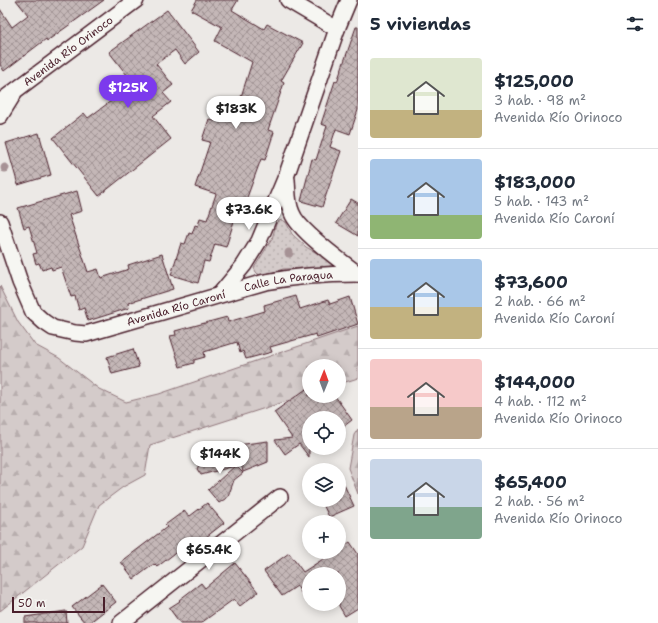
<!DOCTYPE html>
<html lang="es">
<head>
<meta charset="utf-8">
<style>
  :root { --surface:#fff; --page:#f2f2f3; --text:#1f2937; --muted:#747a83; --line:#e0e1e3; --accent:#7c3aed }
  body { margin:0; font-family:"Shantell Sans",sans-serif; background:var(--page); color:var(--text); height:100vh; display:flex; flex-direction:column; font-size:15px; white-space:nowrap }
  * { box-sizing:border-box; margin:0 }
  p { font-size:13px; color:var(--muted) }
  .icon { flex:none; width:22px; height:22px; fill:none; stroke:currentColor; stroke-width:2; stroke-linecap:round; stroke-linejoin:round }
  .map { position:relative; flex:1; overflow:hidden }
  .side { display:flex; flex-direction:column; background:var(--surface); width:300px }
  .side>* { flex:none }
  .needle { width:26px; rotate:1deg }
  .tools { position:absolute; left:302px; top:359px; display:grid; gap:8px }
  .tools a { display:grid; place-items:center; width:44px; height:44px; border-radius:50%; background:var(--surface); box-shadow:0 2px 10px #0003; font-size:20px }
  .scale { position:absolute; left:12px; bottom:10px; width:93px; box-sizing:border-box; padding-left:4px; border:2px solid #4a1f2b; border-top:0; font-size:11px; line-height:14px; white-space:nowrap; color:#4a1f2b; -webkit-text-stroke:3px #f6f6f2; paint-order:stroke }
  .price { position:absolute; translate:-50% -34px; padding:0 9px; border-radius:14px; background:#fff; color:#222; font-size:13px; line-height:26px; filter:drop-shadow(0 1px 2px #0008) }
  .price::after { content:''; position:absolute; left:50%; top:24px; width:12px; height:9px; margin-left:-6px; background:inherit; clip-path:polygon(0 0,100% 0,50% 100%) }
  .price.on { background:var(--accent); color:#fff }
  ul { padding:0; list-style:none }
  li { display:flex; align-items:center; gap:12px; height:100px; padding:0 12px }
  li+li { border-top:1px solid var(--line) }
  li span { display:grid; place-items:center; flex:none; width:112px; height:80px; border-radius:4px; color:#555 }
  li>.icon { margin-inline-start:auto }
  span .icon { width:48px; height:48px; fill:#fffc; stroke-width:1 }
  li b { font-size:17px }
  h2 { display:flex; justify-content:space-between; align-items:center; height:48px; padding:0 12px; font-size:17px }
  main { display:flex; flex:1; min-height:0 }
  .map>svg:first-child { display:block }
</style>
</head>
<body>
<main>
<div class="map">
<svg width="358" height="623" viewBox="0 0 358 623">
  <defs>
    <pattern id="grass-dots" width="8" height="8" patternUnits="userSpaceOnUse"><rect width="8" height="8" fill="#d4cbca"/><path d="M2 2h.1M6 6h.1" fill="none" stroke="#b8aeae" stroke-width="1.8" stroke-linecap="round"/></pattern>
    <pattern id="forest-firs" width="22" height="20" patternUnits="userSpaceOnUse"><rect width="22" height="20" fill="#d4cbca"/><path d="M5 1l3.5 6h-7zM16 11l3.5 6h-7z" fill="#b8aeae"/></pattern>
    <pattern id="building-cross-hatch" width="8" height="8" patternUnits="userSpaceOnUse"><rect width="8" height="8" fill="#c4b7b7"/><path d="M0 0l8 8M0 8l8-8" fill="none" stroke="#a19495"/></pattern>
  </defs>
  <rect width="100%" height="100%" fill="#ece9e6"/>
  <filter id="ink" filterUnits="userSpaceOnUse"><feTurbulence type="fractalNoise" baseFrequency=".025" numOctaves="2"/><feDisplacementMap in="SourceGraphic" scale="8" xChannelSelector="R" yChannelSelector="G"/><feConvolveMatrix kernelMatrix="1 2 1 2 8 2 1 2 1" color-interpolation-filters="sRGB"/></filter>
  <g filter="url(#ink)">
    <!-- grass -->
    <path fill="url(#grass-dots)" stroke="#8f757a" d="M282,220L286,222L292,234L306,247L326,258L333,264L332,267L327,268H306L283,269L265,275H259L256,272L254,268L272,239L276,224L279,221Z"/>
    <!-- forest -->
    <g fill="url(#forest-firs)" stroke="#8f757a">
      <path d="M0,286L18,322L35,345L59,358L99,389L126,402L159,394L358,326V378L339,384V366H309V394L150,445L145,475L123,487L99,505L82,546L0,611Z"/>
      <path d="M358,429V494L348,468L354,435Z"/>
    </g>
    <!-- building -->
    <g fill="url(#building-cross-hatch)" stroke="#4a1f2b">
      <path d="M16,0H104L47,41L46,39L4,71L0,65V9L12,27L28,15Z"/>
      <path d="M197,0H238L232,10L264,29L267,24L303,43L281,81L284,83L268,130L274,132L265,160L261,159L245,203L240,202L226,247L215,244L209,262L204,261L198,283L171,275L181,243L185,244L189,233L192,234L195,225L198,226L200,218L207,220L216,194L195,187L210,142L202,140L209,119L215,121L218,114L234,119L252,62L215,41L222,27L191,10Z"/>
      <path d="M167,10L199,52L185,64L175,50L156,64L173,85L163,93L171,102L153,116L171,139L99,196L53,138L84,113L88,118L134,84L109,52Z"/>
      <path d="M356,27H358V110L350,134L336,129L330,147L341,151L322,207L301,201L312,159L316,160L327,126L321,124L335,81L337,82Z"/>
      <path d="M39,133L51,175L18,185L6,143Z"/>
      <path d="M77,191L82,211L69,215L88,272L98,269L101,278L129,269L128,265L162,254L173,289L128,303L129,308L88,321L84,308L79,310L75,296L71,297L61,267L52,270L51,267L42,270L39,263L36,264L33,254L37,253L29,226L24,228L18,208Z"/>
      <path d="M351,199L358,203V236L336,223Z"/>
      <path d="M296,296L300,309L328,300L330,304L350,297L358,324L317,338L316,334L270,347L272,352L246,359L243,351L240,353L237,342L204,352L205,357L194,360V363L180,367L170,336L176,335L175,331L227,317L228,322L265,311L264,305Z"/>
      <path d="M133,349L139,367L112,374L107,357Z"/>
      <path d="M309,387V396H335L352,420L339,430V418H309V457L299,444L285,454L275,440L292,438L274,412Z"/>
      <path d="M268,441V462L243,472L237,445Z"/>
      <path d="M217,447L243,473L234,480L228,497L219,503L208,490L235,466L201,475L197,469L201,461L214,458Z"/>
      <path d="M339,474L354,506L329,517L321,500H339Z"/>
      <path d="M207,503L224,523L187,552L183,547L157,567L154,564L134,579L121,562L167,527L165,525L184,511L190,516Z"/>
      <path d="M350,542L358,554V608L345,616L339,606V574H309V591L303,596L297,586L282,596L264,571L289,553L303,572L334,552H339V549Z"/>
      <path d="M235,563L258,592L240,606L234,599L201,623H180L169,608L180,601L179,600L201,583L205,588Z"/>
      <path d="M102,584L116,602L89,623H85L72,607Z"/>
      <path d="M66,611L67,623H25V617Z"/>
    </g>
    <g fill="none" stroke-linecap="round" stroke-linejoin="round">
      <!-- minor casing -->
      <g stroke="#4a1f2b" stroke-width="18">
        <g id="minor">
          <path d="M288,0L337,29"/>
          <path id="s1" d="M0,102L136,0"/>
          <path d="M0,116L13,95"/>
          <path d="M287,180C288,191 287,203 292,213C298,230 342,262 358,274"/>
          <path id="s2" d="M0,222L20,282L33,312L44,322L53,328L75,333L86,334L265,282C296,276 326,274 358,274"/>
          <path d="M220,294L244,265L259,241L287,174L337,29L349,0"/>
          <path d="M121,623L280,497"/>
        </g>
      </g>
      <!-- minor -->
      <use href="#minor" stroke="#f6f6f2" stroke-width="15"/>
    </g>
    <!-- trees -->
    <g fill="#a69295">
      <circle cx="5" cy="168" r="4.5"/>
      <circle cx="289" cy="253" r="4.5"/>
    </g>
  </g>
  <g text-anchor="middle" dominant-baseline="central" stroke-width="3" stroke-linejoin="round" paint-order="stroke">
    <!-- street labels -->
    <g font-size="11" fill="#4a1f2b" stroke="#f6f6f2">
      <text stroke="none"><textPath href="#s1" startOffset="85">Avenida Río Orinoco</textPath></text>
      <text stroke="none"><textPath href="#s2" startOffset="365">Calle La Paragua</textPath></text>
      <text stroke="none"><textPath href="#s2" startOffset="249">Avenida Río Caroní</textPath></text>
    </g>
  </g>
</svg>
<div class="tools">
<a><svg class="needle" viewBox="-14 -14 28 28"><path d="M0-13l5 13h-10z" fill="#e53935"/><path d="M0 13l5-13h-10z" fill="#747a83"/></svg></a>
<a><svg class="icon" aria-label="locate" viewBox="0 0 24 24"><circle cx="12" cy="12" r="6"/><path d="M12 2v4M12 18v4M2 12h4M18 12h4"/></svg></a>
<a><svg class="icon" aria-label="layers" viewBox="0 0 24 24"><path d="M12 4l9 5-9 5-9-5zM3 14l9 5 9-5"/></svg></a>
<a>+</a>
<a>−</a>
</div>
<div class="scale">50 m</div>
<b class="price on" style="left:128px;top:109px">$125K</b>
<b class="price" style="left:236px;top:130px">$183K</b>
<b class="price" style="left:249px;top:231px">$73.6K</b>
<b class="price" style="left:220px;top:475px">$144K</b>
<b class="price" style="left:209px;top:571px">$65.4K</b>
</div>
<section class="side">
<h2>5 viviendas<svg class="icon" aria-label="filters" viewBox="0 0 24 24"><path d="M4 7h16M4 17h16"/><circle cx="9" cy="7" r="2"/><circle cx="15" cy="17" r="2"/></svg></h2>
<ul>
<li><span style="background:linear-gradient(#dfe7d0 65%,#c2b280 0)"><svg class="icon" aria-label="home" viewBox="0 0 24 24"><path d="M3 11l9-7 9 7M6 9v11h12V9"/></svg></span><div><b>$125,000</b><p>3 hab. · 98 m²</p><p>Avenida Río Orinoco</p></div></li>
<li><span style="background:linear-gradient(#a9c7e8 70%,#8fb573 0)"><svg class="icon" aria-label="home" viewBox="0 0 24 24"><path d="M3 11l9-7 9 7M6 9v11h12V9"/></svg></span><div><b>$183,000</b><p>5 hab. · 143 m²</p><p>Avenida Río Caroní</p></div></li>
<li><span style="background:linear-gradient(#a9c7e8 60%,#c2b280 0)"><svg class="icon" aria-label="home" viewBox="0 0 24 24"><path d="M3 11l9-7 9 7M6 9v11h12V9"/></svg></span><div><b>$73,600</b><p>2 hab. · 66 m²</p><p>Avenida Río Caroní</p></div></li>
<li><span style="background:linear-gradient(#f6c9c9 60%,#b9a48a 0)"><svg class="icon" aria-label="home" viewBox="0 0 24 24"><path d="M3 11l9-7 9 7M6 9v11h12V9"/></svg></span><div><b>$144,000</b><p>4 hab. · 112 m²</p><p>Avenida Río Orinoco</p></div></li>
<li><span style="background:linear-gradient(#c9d6e8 60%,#7fa58c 0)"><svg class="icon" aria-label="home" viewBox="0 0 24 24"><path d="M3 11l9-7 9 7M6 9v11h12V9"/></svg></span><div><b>$65,400</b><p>2 hab. · 56 m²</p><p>Avenida Río Orinoco</p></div></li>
</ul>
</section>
</main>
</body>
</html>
